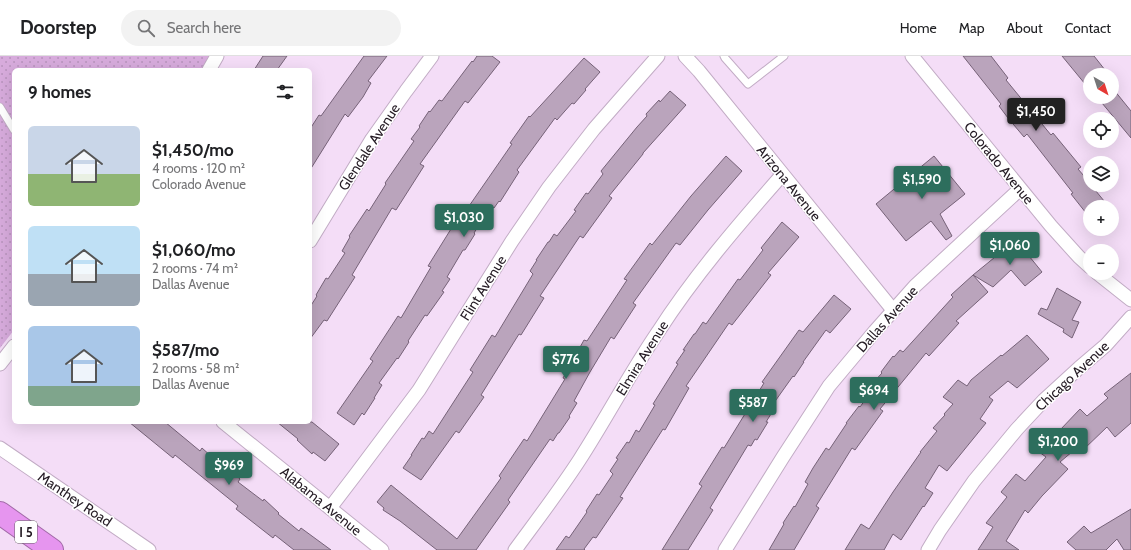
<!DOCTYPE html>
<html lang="en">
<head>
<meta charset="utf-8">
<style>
  :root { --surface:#fff; --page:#f2f2f2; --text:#202124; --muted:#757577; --line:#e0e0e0; --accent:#2d6e5d }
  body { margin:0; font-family:Cabin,sans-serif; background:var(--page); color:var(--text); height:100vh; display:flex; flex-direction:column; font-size:15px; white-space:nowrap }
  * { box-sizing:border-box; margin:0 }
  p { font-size:13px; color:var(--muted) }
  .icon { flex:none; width:22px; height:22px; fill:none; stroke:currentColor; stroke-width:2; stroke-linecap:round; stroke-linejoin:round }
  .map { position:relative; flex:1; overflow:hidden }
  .drawer { position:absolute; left:12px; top:12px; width:300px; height:356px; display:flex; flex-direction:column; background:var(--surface); border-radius:6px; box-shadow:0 4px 16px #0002 }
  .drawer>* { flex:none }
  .needle { width:26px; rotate:141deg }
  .buttons { position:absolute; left:1083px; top:12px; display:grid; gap:8px }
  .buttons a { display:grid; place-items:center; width:36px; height:36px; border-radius:50%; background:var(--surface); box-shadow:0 4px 16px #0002; font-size:20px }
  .price { position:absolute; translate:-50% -34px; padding:0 9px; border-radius:4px; background:var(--accent); color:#fff; font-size:13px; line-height:26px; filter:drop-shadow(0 1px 2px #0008) }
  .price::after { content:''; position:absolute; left:50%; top:24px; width:12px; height:9px; margin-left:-6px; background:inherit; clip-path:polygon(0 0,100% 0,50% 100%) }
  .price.active { background:#222; color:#fff }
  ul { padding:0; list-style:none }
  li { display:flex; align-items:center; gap:12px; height:100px; padding:0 16px }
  li span { display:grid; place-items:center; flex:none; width:112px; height:80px; border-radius:6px; color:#555 }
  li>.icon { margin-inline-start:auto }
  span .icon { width:48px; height:48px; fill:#fffc; stroke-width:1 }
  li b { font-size:17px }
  h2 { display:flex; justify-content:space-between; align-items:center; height:48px; padding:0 16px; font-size:17px }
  header { display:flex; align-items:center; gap:24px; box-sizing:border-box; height:56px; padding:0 20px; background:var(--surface); border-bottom:1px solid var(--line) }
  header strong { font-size:19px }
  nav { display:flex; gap:22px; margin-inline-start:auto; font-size:14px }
  .search { width:280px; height:36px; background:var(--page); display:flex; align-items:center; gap:10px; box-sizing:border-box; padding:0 14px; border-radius:22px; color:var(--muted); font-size:15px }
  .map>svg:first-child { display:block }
</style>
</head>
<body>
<header>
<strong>Doorstep</strong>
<div class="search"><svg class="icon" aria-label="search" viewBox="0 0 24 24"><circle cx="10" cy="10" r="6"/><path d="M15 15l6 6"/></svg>Search here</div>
<nav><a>Home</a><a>Map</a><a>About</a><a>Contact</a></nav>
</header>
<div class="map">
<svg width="1131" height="494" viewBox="0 0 1131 494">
  <defs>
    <pattern id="grass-dots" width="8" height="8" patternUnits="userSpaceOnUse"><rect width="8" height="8" fill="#d7abdc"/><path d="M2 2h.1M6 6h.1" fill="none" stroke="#b893bd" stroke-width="1.8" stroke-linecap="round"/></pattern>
  </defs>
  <rect width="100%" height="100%" fill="#f4ddf7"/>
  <!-- grass -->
  <path fill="url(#grass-dots)" d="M0,0H211L201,14H14V274L0,292Z"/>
  <!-- building -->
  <g fill="#baa4bc" stroke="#766278">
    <path d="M263,0H287L277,14H254Z"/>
    <path d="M364,0H387L368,25L371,27L363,41L348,61L345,58L310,114V73L319,59L321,60Z"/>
    <path d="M477,0H492L500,6L468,47L465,45L420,108L424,110L396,154L392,152L352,219L355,221L327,265L324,264L310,283V251L317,240L316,239L326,222L328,223L345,197L342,195L350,181L349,180L367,153L369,155L386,128L385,127L414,85L411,83L420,71L419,70L429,55L430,56L439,44L442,45L472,5L473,6Z"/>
    <path d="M963,0H991L1008,22L1006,24L1051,79L1053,77L1081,111L1078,113L1090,127V129H1091L1109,151H1090V162L1071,138L1073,137L1027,78L1024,81L1008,62L999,50L1001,48Z"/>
    <path d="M1062,0H1094L1109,19H1090V34Z"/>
    <path d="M584,2L600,16L585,33L586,34L574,48L572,47L557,64L555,62L517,114L519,116L500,146L499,145L494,152L491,150L474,177L475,178L465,194H463L447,221L450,223L442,235L444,236L427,260L425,259L408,285L409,286L398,303L397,302L379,327L382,329L374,342H375L364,359L362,357L354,369L337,357L373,305L370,303L398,260L401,262L431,211L428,210L464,152L467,153L512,88L510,87L529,60L530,61Z"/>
    <path d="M1112,28L1116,32L1114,34L1131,55V82L1097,41H1112Z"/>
    <path d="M670,35L686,49L643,97V98L609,140L612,142L583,182L580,180L540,240L544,242L521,279L519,278L481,339L484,341L459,377L456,375L421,424L403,412L412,399H411L422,382L424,383L429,375L433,378L473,316L470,314L492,279L495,281L533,218L530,215L537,204H536L548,186H549L554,178L557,180L576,155L574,154L586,137L588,138L603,118L601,115L637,71L647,60L646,58L659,44L660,46Z"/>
    <path d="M726,100L742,115L708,154L680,189L676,187L633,247L636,249L614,283L611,281L590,316L574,345L577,347L569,360L570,361L559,377H558L553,385L550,383L508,444L510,446L476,494H437L400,465L383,454L384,452L377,446L391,429L457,483L501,422L499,420L524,383L527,385L565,323L563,322L584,284L587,285L627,224L624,223L650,187L652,189L691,140Z"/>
    <path d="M934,100L965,138L940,158L952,180L946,184L931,165L906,185L876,148Z"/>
    <path d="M782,166L799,181L768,217L771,219L732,269L729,267L686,330L689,332L665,374L663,373L620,441L623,442L596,482L593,481L584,493L585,494H556L566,480L569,482L587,456L586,455L597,438L599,439L613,418L610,415L618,403L616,402L627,386L629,387L636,374L639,376L655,349L653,348L678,308L676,307L685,294H683L694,278H695L703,266L706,268L738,223L740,224L763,194L761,192Z"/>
    <path d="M1016,184L1042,216L1025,230L1011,214L993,231L973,219Z"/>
    <path d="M973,219L988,236L956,265L959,267L929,300L926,297L880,353L883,355L855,394L852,392L816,450L819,452L794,494H769L784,468L783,467L794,450L795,451L808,428L805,426L813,412L826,392L829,394L847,367H846L859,350L860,351L875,330L872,328L882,317L881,316L893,300L894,301L900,294L903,296L953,241L951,239Z"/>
    <path d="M1057,232L1081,246L1072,264L1079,266L1072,282L1063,276L1064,273L1038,258L1041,252L1047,254Z"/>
    <path d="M834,239L851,253L830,277L826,274L803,306H804L794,321L793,320L771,351L774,353L766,366H768L757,384L755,383L751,390L748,389L710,452L713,454L688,494H662L702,430L699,428L722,391L724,392L764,327L762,326L799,274L803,276Z"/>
    <path d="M1027,279L1049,303L1017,332L1008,325L989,341L993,344L980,363L986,367L947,415L939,409L925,432L933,437L924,451L923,450L901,484L893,478L884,494H845L861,468L869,473L893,436L921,396H920L937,375L933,372L945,359L944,358L953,348L943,341L958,324L967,330L971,324L1001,299L1002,300Z"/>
    <path d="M1131,317V367L1115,381L1107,371L1083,394L1079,390L1060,406L1068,413L1042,440L1028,457L1025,454L1006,485L1019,494H978L993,471L986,467L1007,441L1001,436L1016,418L1025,425L1046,401L1039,396L1061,375L1060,374L1080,353L1087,360L1108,342L1104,338Z"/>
    <path d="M129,366H165L200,395L202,392L212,401L214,400L240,423L238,426L263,445L264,443L279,457L278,458L299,475L301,472L331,494H294L275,479L273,482L236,453L238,450L175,399L173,402Z"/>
    <path d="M277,366H312L339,388L325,405L313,396L312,398L297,384L298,383Z"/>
    <path d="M1131,453V494H1124L1117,483L1106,494H1076L1067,486L1084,470L1091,477Z"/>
  </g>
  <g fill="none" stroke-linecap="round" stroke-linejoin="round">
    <!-- lane casing -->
    <g stroke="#c2acc5" stroke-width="9">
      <g id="lane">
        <path d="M724,0L725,2L748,28L784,0"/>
        <path d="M0,51L14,74"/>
      </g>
    </g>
    <!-- street casing -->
    <g stroke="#c2acc5" stroke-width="15">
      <g id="street">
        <path d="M685,0L699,15L893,254"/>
        <path d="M912,0L1051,170L1079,201L1090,211"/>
        <path d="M209,14L217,0"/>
        <path d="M310,185L372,83L406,35L432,0"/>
        <path d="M1097,217L1131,244"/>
        <path d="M0,308L14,290"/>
        <path d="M223,366L382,494"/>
        <path d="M0,392L149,494"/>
        <path d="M330,452L356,418L419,334L512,185L549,131L594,73L658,0"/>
        <path d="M515,494C537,464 560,434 580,403C607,361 630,317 658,276C694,220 738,169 782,119"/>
        <path d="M725,494L783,401L829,330L875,275L915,230L1020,133"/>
        <path d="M928,494L940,474L974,425L1017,373L1044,344L1079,312L1106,289L1131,261"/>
      </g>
    </g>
    <!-- highway casing -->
    <g stroke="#a26aa8" stroke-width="24">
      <path id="highway" d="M0,457L52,494"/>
    </g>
    <!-- lane -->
    <use href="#lane" stroke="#fff" stroke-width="7"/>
    <!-- street -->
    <use href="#street" stroke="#fff" stroke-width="13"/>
    <!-- highway -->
    <use href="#highway" stroke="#e695ef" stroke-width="22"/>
  </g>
  <g text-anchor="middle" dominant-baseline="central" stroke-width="3" stroke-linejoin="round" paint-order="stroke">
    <!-- shield labels -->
    <rect fill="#fff" stroke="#665f66" stroke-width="1" x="15" y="465" width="22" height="22" rx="3"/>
    <g font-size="13" font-weight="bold" fill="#241b24">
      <text x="26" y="476">I 5</text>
    </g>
    <!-- street labels -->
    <g font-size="14" fill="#241b24" stroke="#fff">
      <text transform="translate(369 91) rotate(-57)">Glendale Avenue</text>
      <text transform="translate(999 107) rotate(51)">Colorado Avenue</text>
      <text transform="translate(789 127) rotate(51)">Arizona Avenue</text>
      <text transform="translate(483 232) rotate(-58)">Flint Avenue</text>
      <text transform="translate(887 263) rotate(-48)">Dallas Avenue</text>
      <text transform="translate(642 302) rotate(-58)">Elmira Avenue</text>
      <text transform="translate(1072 320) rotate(-43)">Chicago Avenue</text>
      <text transform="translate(75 443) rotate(34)">Manthey Road</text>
      <text transform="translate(321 445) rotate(39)">Alabama Avenue</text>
    </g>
  </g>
</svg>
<div class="buttons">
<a><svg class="needle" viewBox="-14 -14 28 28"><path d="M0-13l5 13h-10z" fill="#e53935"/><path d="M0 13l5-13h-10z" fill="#757577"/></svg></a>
<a><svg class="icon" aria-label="locate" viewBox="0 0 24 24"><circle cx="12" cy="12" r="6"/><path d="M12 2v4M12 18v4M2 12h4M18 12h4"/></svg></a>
<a><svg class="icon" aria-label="layers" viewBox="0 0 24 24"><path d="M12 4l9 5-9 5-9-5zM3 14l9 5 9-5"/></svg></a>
<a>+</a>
<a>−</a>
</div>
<b class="price active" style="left:1036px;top:76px">$1,450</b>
<b class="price" style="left:922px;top:144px">$1,590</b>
<b class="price" style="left:464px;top:182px">$1,030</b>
<b class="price" style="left:1010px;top:210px">$1,060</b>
<b class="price" style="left:566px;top:324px">$776</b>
<b class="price" style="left:874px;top:355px">$694</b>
<b class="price" style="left:753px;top:367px">$587</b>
<b class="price" style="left:1058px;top:406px">$1,200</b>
<b class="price" style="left:229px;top:430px">$969</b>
<section class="drawer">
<h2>9 homes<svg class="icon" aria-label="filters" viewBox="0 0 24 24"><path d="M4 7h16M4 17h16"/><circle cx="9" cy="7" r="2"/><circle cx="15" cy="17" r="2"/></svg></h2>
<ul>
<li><span style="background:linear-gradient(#c9d6e8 60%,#8fb573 0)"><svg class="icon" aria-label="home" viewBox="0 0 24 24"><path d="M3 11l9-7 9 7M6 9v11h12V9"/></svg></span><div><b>$1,450/mo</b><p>4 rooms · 120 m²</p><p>Colorado Avenue</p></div></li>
<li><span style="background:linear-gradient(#bfe0f5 60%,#9aa5b1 0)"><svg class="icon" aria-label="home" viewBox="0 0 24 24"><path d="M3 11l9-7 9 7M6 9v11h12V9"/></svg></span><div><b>$1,060/mo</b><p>2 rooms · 74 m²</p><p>Dallas Avenue</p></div></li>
<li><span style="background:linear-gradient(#a9c7e8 75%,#7fa58c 0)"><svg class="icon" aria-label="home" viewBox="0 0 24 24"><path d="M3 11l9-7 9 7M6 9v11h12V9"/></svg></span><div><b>$587/mo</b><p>2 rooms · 58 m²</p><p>Dallas Avenue</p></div></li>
</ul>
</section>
</div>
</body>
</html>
